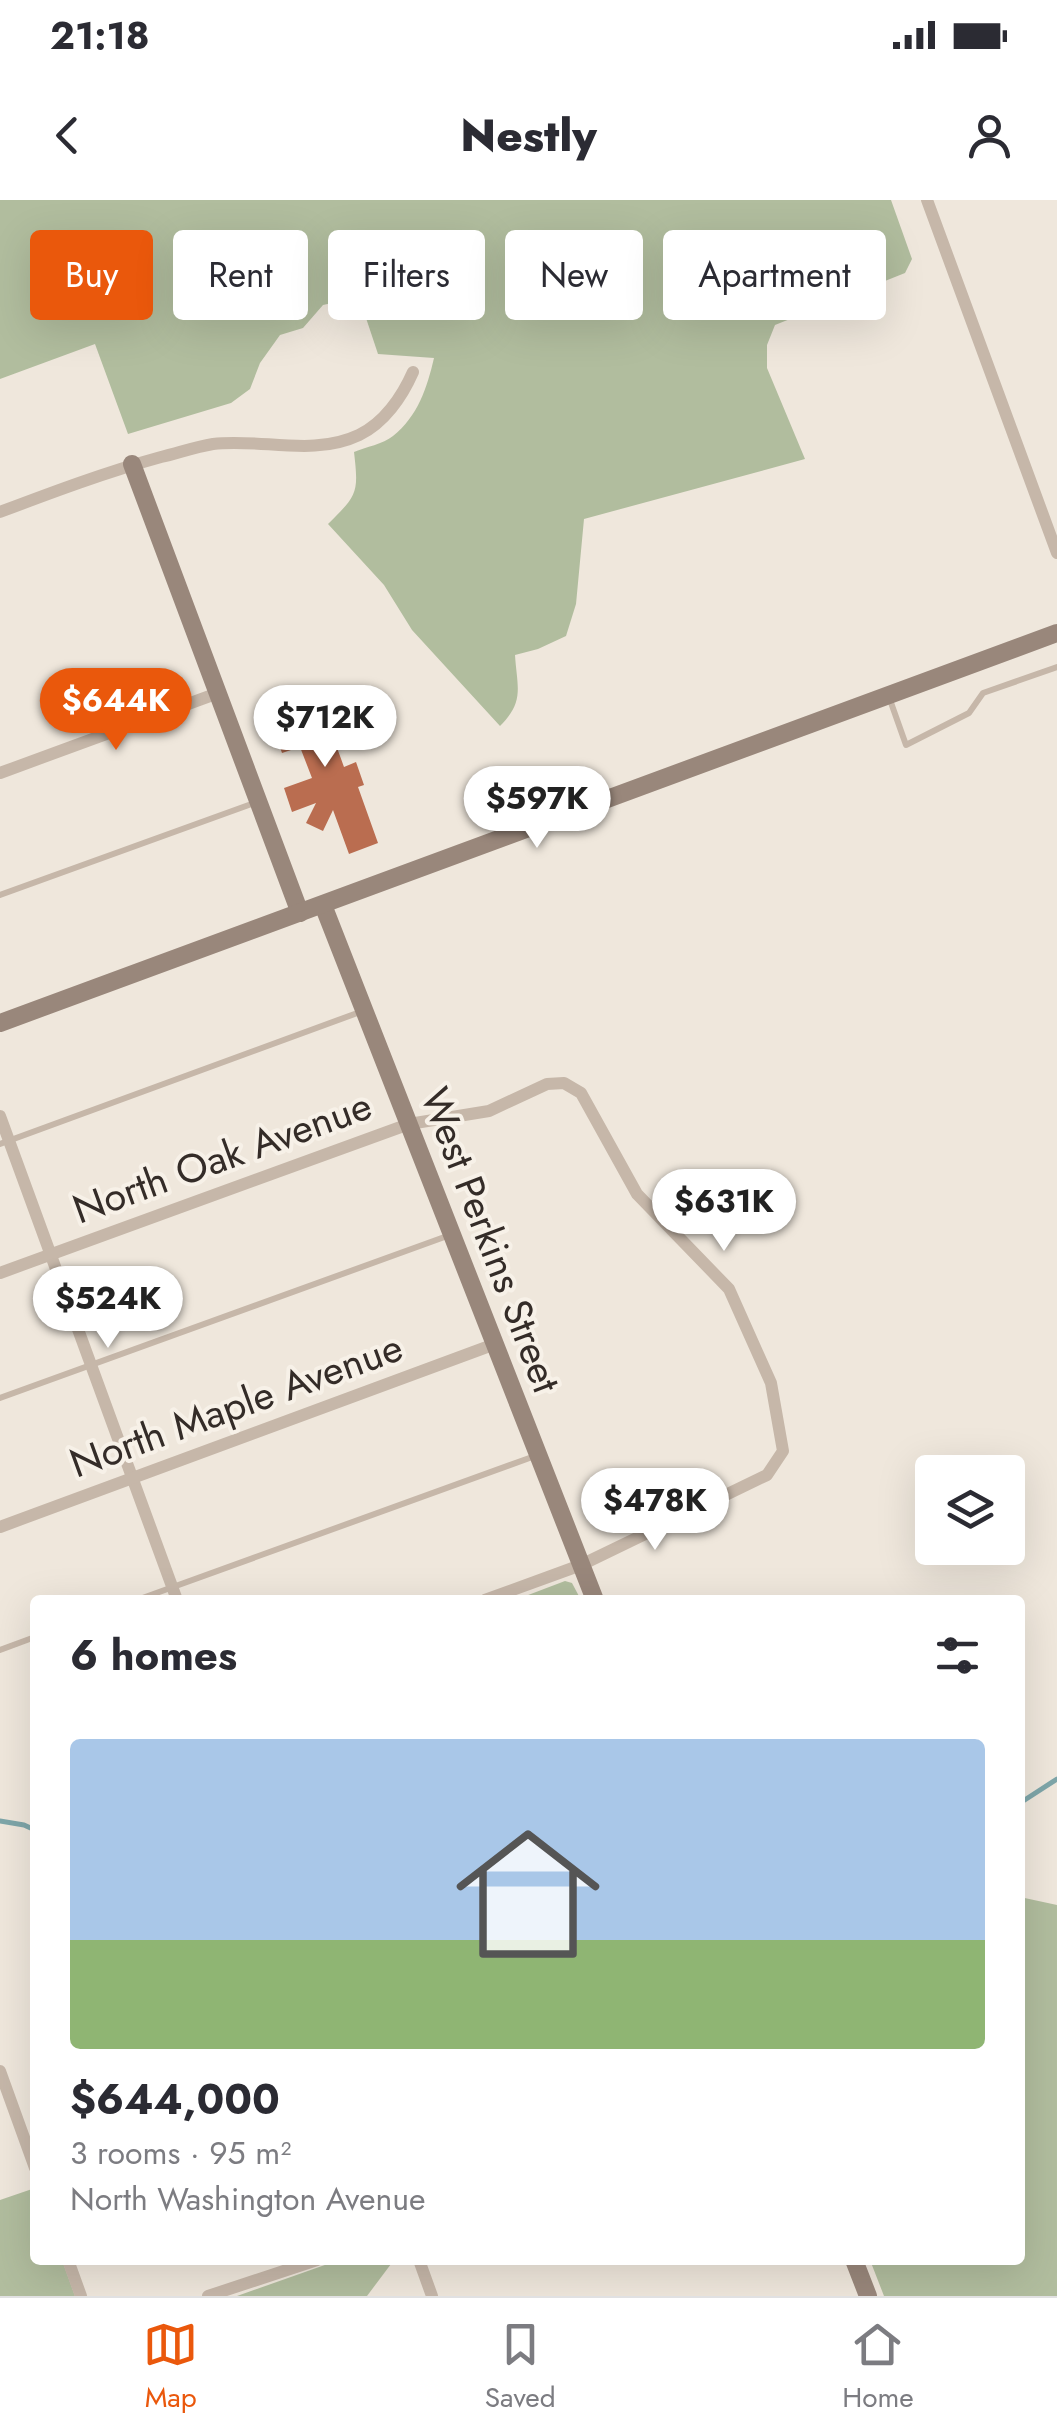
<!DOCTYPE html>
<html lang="en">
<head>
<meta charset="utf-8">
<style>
  :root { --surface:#fff; --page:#f2f2f3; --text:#2b2b33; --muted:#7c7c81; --line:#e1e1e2; --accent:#ea580c }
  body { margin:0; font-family:Jost,sans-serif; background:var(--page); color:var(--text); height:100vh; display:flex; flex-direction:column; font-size:38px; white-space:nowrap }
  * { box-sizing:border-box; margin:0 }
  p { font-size:32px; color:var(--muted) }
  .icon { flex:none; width:55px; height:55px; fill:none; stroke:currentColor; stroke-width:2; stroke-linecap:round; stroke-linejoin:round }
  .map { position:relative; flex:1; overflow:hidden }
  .side { position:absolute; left:30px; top:1395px; width:995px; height:670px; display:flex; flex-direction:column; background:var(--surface); border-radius:10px; box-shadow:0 10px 40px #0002 }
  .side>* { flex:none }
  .banner { position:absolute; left:30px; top:30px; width:998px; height:90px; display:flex; gap:20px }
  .fabs { position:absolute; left:915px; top:1255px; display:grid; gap:20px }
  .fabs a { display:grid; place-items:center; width:110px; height:110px; border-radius:10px; background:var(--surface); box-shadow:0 10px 40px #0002; font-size:50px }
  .price { position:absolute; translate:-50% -85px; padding:0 22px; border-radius:35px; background:#fff; color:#222; font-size:32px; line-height:65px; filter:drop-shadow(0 2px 5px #0008) }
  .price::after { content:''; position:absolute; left:50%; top:60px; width:30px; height:22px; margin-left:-15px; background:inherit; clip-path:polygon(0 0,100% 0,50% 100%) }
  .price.current { background:var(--accent); color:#fff }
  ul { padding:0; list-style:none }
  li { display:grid; align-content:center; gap:20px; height:530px; padding:0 40px }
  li+li { border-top:2px solid var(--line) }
  li span { display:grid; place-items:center; height:310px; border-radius:10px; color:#555 }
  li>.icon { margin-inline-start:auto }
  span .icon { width:180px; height:180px; fill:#fffc; stroke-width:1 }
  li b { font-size:42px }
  h2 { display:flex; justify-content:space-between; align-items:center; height:120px; padding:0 40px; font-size:42px }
  .chip { padding:0 35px; border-radius:10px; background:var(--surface); box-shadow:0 10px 40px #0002; font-size:35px; line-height:90px }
  .chip.current { background:var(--accent); color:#fff }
  .status { display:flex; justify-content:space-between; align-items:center; height:70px; padding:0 50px; background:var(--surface); direction:ltr }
  .status svg { height:28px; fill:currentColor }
  header { display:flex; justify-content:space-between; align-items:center; height:130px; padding:0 40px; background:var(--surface); font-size:45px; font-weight:800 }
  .menu { display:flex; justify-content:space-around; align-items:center; height:140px; border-top:2px solid var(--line); background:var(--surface); font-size:28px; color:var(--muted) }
  .menu a { display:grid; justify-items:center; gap:5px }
  .menu .current { color:var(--accent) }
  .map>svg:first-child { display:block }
</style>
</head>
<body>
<div class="status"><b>21:18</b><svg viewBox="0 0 49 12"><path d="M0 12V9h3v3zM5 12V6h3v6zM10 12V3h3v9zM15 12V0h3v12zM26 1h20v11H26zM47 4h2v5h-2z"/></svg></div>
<header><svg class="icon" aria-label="back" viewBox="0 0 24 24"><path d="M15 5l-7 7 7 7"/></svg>Nestly<svg class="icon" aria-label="person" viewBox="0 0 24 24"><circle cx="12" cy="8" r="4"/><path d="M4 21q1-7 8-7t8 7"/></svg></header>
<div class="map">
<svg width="1057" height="2096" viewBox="0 0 1057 2096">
  <rect width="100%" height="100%" fill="#efe7dc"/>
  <!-- green -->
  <g fill="#b1bd9e">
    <path d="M0,0H891L912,59L905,73L775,125L767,145V168L805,259L584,319L576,404L566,436L538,449L515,455C517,487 525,501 500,526L412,430L384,385L328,324C357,295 359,294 354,252C366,247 383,244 393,236C418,216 427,188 434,158L378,154L359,97L323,105L303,128L280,135L260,163L250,189L231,203L128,234L95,144L0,179Z"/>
    <path d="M565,1381L572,1383L581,1400H515Z"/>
    <path d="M1020,1697L1057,1705V2096H884L870,2060H1020Z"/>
    <path d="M35,1988V2060H62L75,2096H0V2000Z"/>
    <path d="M339,2060H394L367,2096H237Z"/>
  </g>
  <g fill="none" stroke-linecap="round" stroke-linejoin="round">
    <!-- stream -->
    <g stroke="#7ea6a9" stroke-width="5">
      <path d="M1020,1603L1057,1579"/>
      <path d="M0,1621L24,1625L35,1630"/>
    </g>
  </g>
  <!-- building -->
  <path fill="#ba6d50" d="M334,492L348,528L332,534L344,567L356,562L364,585L358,587L378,643L349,654L333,610L323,631L306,623L316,603L292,612L284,588L312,578L300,547L282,553L269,516Z"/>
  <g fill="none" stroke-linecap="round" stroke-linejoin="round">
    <!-- lane -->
    <g stroke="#c6b7a9" stroke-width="6">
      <path d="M889,497L906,545L969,513L983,493L1057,467"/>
      <path d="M0,695L257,602"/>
      <path d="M0,944L360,812"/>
      <path d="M0,1198L450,1035"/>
      <path d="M137,1400L535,1256"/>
      <path d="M0,1450L35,1437"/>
    </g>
    <!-- street -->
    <g stroke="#c6b7a9" stroke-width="12">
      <path d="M927,0L1057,353"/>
      <path d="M0,312C53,292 106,272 161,257C178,253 195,247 213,244C261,238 313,257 359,235C384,223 402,197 413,172"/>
      <path d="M0,573L218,493"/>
      <path d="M0,916L177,1400"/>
      <path d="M0,1073L409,924L489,911L547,884L564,883L581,893L637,994L729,1089L771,1183L783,1251L767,1275L581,1365L485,1400"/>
      <path d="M0,1327L495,1144"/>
      <path d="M0,1871L35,1968"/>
      <path d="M68,2060L81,2096"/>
      <path d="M419,2060L432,2096"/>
      <path d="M208,2096L317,2060"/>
    </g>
    <!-- secondary -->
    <g stroke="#99877b" stroke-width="18">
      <path d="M132,264L300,713"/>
      <path d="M323,705L595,1400"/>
      <path d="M0,823L1057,433"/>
      <path d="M854,2060L868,2096"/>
    </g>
  </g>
  <g text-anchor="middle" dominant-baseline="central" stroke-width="8" stroke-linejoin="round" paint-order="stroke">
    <!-- street labels -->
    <g font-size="40" fill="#342c28" stroke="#f7f1e8">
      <text transform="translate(222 957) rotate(-20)">North Oak Avenue</text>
      <text transform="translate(491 1040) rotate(69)">West Perkins Street</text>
      <text transform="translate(236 1205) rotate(-20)">North Maple Avenue</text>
    </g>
  </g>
</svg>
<div class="fabs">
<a><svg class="icon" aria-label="layers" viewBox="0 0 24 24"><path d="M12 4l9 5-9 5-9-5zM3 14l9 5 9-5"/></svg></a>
</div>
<b class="price current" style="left:116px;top:553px">$644K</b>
<b class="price" style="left:325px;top:570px">$712K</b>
<b class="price" style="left:537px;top:651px">$597K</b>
<b class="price" style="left:724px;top:1054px">$631K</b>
<b class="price" style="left:108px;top:1151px">$524K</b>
<b class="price" style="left:655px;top:1353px">$478K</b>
<div class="banner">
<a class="chip current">Buy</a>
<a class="chip">Rent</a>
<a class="chip">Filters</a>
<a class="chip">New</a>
<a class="chip">Apartment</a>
</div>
<section class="side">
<h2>6 homes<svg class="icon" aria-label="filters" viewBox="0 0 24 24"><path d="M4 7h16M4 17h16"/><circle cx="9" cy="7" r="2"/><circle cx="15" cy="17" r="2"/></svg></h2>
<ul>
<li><span style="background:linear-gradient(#a9c7e8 65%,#8fb573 0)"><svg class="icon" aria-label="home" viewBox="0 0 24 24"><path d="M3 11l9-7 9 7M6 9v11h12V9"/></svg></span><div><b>$644,000</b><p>3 rooms · 95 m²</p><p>North Washington Avenue</p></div></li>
</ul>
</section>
</div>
<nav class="menu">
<a class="current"><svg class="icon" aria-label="map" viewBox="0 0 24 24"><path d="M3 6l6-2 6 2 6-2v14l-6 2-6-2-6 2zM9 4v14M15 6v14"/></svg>Map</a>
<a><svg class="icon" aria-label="saved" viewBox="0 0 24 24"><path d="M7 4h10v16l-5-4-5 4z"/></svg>Saved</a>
<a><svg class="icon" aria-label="home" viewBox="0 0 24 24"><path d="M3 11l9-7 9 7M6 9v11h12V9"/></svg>Home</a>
</nav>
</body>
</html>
